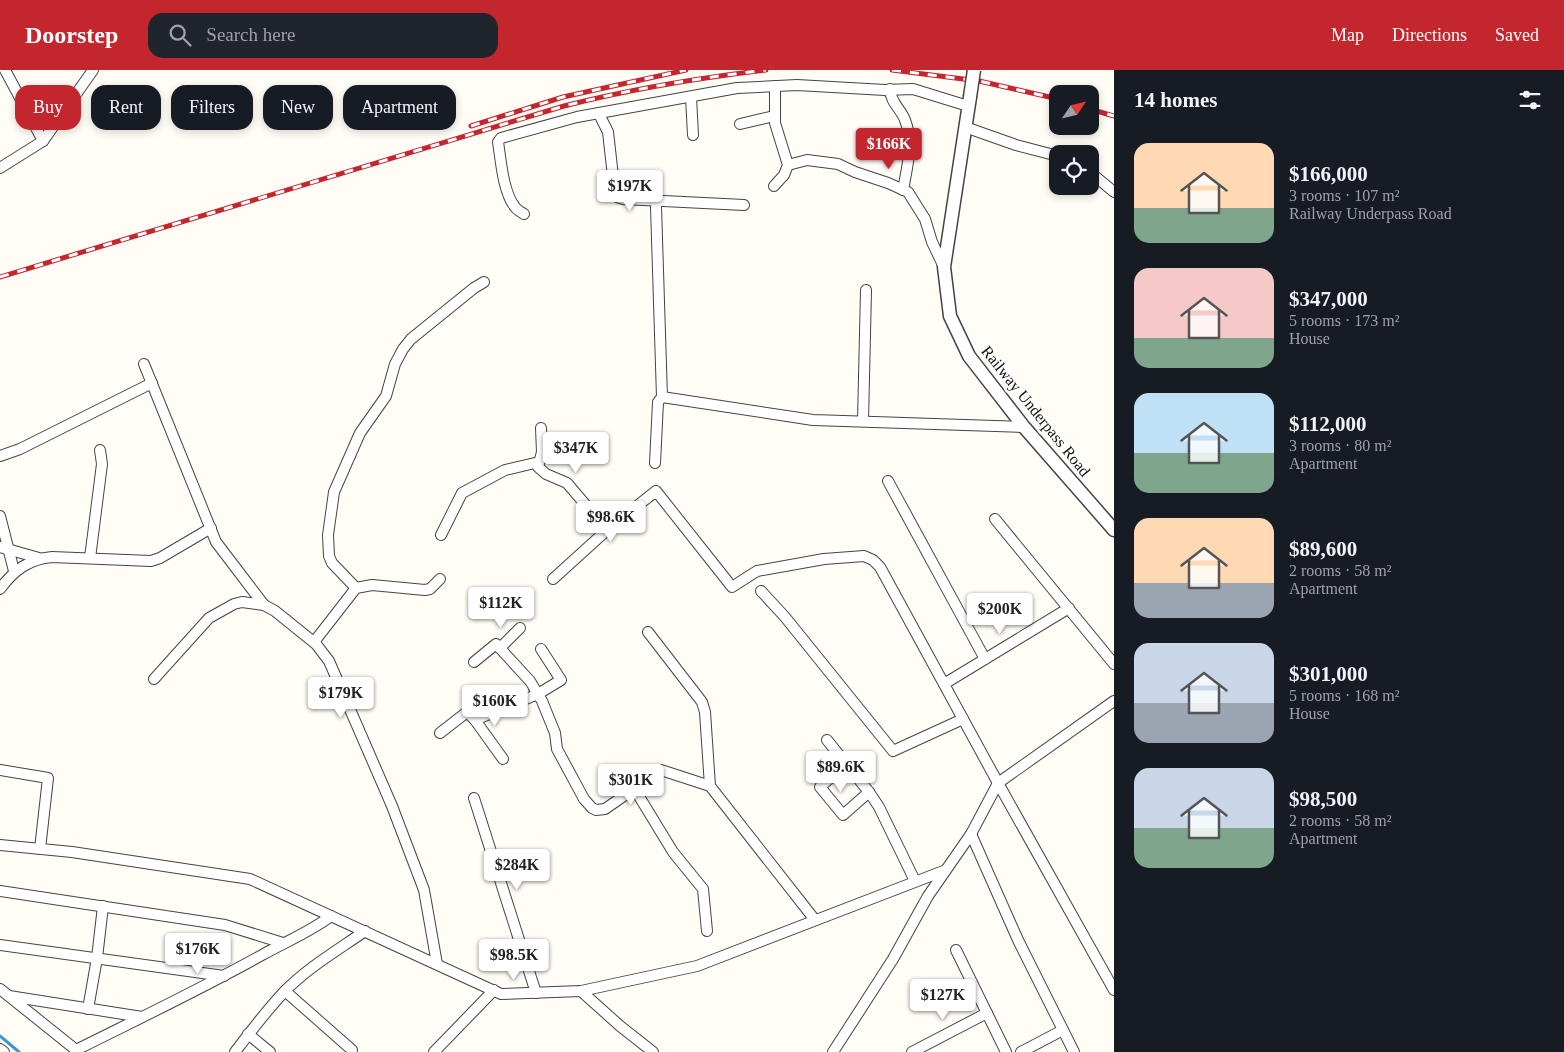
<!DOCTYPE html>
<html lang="en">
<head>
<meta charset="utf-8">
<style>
  :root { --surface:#171b24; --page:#20242c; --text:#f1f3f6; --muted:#9ea1a6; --accent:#c4262e }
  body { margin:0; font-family:"Times New Roman",serif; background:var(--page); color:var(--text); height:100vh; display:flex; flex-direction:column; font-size:19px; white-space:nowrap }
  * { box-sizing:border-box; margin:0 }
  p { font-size:16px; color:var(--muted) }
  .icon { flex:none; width:28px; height:28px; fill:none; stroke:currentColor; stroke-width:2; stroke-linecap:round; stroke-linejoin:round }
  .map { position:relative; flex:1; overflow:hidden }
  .sheet { display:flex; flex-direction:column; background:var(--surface); width:450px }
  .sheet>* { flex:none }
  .guide { position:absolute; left:15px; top:15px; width:475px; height:45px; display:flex; gap:10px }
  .needle { width:32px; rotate:55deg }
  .buttons { position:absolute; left:1049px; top:15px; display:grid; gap:10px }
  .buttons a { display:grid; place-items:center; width:50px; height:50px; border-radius:10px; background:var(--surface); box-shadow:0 2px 8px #0003; font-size:25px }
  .price { position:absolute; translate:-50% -42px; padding:0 11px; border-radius:5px; background:#fff; color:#222; font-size:16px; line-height:32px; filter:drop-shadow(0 1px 2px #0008) }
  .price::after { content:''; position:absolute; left:50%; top:30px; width:15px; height:11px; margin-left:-8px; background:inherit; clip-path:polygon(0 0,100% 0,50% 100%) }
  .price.active { background:var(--accent); color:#fff }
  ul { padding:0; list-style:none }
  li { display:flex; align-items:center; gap:15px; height:125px; padding:0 20px }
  li span { display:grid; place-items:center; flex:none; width:140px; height:100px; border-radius:15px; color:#555 }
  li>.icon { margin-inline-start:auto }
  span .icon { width:60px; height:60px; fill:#fffc; stroke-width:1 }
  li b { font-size:21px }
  h2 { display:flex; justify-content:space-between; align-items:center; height:60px; padding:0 20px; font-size:21px }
  .tag { padding:0 18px; border-radius:15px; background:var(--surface); box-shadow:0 2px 8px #0003; font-size:18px; line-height:45px }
  .tag.active { background:var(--accent); color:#fff }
  header { display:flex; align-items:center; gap:30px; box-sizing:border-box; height:70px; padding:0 25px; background:var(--accent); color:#fff }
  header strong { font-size:24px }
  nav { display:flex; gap:28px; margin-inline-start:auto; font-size:18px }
  .search { width:350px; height:45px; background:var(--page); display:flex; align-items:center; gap:12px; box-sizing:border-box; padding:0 18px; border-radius:15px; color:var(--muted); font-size:19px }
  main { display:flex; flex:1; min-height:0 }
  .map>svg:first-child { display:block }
</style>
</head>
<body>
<header>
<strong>Doorstep</strong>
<div class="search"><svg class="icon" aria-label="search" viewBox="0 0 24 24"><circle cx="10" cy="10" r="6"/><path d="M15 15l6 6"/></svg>Search here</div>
<nav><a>Map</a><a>Directions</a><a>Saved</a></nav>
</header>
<main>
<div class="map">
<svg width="1114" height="982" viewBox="0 0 1114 982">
  <rect width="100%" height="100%" fill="#fffdf5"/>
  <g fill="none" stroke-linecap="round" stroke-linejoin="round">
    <!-- stream -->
    <path stroke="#3f96cf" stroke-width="3" d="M0,966L19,982"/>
    <!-- minor casing -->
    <g stroke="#444" stroke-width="12">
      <g id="minor">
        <path d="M5,0L43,71"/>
        <path d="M890,19C890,32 901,39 905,50C914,73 907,97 903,120"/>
        <path d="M691,27L693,65"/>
        <path d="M599,44L608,62L615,124L617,127L623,129L744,135"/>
        <path d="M740,54L774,46"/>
        <path d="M965,57L1016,75L1058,86"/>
        <path d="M788,95L807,90L838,94L855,102L888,113L908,122L925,149L932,172L942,193L944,194"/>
        <path d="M0,98L43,71L93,0"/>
        <path d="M1090,102L1114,122"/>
        <path d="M774,116L784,105L788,95L775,53V16"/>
        <path d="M524,144C521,142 517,140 515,137C503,122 501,91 498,72L501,68L577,47L737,18L797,15L885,20L913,19L968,36"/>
        <path d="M144,294L216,472L264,535"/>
        <path d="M662,327L813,350L1024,357"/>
        <path d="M863,351L866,220"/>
        <path d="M541,358L542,382L538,397L546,404L567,413L607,460"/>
        <path d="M0,386L20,379L152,313"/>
        <path d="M655,393L658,332L662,327L656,137"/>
        <path d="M888,411L985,589"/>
        <path d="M0,446L14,501"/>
        <path d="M995,449L1114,594"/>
        <path d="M441,465L462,423L505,400L539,392"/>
        <path d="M0,477L39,488"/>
        <path d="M90,488L102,394L100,380"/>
        <path d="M553,509L607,460L656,421L732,517L757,501L824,489L864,486L873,490L880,497L998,713L1114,920"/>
        <path d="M356,518L332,493L329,486L328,465L334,422L360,363L386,326L395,294L403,279L411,269L474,218L484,212"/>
        <path d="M0,519C14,500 29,489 52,487L151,491L160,488L211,458"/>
        <path d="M761,521L785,547L893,681L963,649"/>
        <path d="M648,562L702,632L705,642L710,716"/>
        <path d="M314,572L356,518L372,515L425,520L430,519L440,509"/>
        <path d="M500,578L520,558"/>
        <path d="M474,592L496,574L530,611L542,631L555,663L557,679L584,729L592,738L596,740L605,739L661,700L710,716L815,850"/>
        <path d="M154,609L209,548L234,534L242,532L264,535L275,541L316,574L329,591L392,736L424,820L437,894"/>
        <path d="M944,614L1069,538"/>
        <path d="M475,650L538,624L561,610L541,579"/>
        <path d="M440,663L467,642L475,650L503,689"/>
        <path d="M827,670L869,722L879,737L915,811"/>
        <path d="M846,694L820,717L843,745L869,722"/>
        <path d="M0,700L48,708L40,779"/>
        <path d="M634,718L673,782L703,819L707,861"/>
        <path d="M474,728L536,923"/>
        <path d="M971,764L1018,870L1074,982"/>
        <path d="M0,775L72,782L250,809L501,924L581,921L697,896L946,800L971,764L998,713L1114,631"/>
        <path d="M0,821L225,855L283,873"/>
        <path d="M0,875L224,906"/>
        <path d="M956,880L1006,982"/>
        <path d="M0,919L76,980C138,949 201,919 262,885C285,872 310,862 331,846"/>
        <path d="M285,921L352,980"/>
        <path d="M581,921L620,956L653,982"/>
        <path d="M9,926L142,947"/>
        <path d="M88,939L97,888L103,836"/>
        <path d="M248,964L270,982"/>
        <path d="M0,979L4,982"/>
        <path d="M235,982C251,961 266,941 284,922C307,898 338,880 365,861"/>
        <path d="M434,982L494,920"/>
        <path d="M833,982L893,889L928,826L946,800"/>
        <path d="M912,982L987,943"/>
        <path d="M1021,982L1063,960"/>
      </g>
    </g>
    <!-- tertiary casing -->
    <g stroke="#444" stroke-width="15">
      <path id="tertiary" d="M970,27L944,197L950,246L969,286L1024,357L1114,460"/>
    </g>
    <!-- minor -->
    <use href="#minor" stroke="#fff" stroke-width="10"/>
    <!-- tertiary -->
    <use href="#tertiary" stroke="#fff" stroke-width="12"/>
    <!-- rail casing -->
    <g stroke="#c4262e" stroke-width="5">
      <g id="rail">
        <path d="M892,0L979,11L1058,29"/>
        <path d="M1090,39L1114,46"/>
        <path d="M471,56L563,27L686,0"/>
        <path d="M0,207L564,36C631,19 698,8 766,0"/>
      </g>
    </g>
    <!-- rail -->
    <use href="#rail" stroke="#fff" stroke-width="3" stroke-dasharray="9" stroke-linecap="butt"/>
    <!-- tertiary-bridge casing -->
    <g stroke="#444" stroke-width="15" stroke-linecap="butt">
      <path id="tertiary-bridge" d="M970,27L974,0"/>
    </g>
    <!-- tertiary-bridge -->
    <use href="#tertiary-bridge" stroke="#fff" stroke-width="12"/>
  </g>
  <g text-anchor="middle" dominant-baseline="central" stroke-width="5" stroke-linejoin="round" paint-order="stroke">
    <!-- street labels -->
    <g font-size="16" fill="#111" stroke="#fff">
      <text transform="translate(1036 341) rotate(51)">Railway Underpass Road</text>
    </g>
  </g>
</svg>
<div class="buttons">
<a><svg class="needle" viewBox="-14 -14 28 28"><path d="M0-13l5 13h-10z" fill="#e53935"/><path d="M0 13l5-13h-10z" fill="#9ea1a6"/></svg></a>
<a><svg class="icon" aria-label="locate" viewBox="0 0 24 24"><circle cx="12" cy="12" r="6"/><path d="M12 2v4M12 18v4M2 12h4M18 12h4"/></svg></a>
</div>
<b class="price active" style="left:889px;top:100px">$166K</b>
<b class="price" style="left:630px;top:142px">$197K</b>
<b class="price" style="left:576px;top:404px">$347K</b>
<b class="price" style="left:611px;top:473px">$98.6K</b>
<b class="price" style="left:501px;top:559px">$112K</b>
<b class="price" style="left:1000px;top:565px">$200K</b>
<b class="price" style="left:341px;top:649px">$179K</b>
<b class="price" style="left:495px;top:657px">$160K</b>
<b class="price" style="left:841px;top:723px">$89.6K</b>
<b class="price" style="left:631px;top:736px">$301K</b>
<b class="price" style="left:517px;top:821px">$284K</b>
<b class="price" style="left:198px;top:905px">$176K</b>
<b class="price" style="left:514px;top:911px">$98.5K</b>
<b class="price" style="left:943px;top:951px">$127K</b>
<div class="guide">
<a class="tag active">Buy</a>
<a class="tag">Rent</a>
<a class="tag">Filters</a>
<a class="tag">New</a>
<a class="tag">Apartment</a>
</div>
</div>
<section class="sheet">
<h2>14 homes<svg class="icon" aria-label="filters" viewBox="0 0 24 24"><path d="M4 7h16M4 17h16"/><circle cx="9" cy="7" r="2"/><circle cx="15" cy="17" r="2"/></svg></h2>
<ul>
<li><span style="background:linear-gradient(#ffd9b3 65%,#7fa58c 0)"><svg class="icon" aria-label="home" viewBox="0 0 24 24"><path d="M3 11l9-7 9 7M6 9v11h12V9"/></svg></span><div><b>$166,000</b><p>3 rooms · 107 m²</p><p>Railway Underpass Road</p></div></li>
<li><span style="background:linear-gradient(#f6c9c9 70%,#7fa58c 0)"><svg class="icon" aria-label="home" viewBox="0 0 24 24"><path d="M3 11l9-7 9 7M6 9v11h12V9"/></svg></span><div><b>$347,000</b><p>5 rooms · 173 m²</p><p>House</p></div></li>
<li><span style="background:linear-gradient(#bfe0f5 60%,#7fa58c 0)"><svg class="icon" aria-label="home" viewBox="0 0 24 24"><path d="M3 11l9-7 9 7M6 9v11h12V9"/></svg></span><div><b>$112,000</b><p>3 rooms · 80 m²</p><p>Apartment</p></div></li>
<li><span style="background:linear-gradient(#ffd9b3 65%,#9aa5b1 0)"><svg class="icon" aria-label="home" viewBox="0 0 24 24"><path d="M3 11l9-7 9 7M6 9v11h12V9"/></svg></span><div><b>$89,600</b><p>2 rooms · 58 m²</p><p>Apartment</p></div></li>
<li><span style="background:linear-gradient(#c9d6e8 60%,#9aa5b1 0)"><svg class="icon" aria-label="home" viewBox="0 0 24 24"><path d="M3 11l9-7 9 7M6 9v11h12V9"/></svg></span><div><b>$301,000</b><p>5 rooms · 168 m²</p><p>House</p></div></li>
<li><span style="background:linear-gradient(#c9d6e8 60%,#7fa58c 0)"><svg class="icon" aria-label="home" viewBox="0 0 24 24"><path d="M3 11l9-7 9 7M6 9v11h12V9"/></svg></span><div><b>$98,500</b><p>2 rooms · 58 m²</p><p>Apartment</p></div></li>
</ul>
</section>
</main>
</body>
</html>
